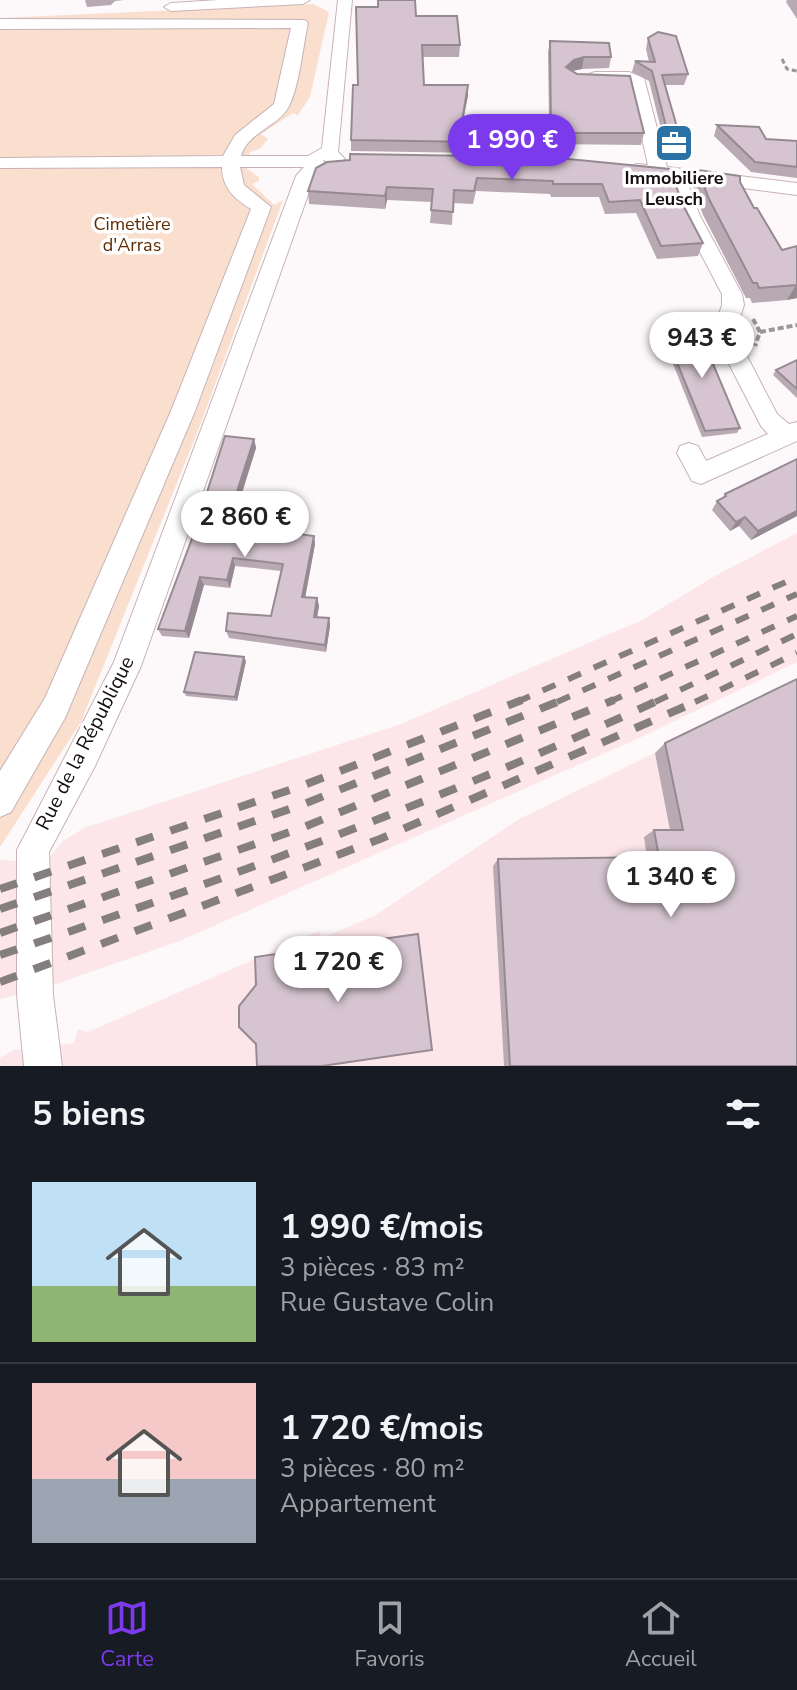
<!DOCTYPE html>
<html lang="fr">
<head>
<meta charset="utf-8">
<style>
  :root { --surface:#171b24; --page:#20242c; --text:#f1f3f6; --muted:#9ea1a6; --line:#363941; --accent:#7c3aed }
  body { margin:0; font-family:"Nunito Sans",sans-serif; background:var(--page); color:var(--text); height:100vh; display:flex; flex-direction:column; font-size:30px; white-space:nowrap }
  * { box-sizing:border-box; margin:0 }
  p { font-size:26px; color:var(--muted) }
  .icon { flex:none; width:44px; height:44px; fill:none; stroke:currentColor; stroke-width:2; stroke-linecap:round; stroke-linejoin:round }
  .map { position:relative; height:1066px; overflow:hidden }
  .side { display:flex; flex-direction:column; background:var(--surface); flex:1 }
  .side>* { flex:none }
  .price { position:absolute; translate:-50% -68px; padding:0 18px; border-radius:28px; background:#fff; color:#222; font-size:26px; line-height:52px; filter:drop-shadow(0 2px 4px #0008) }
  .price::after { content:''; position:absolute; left:50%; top:48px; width:24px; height:18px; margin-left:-12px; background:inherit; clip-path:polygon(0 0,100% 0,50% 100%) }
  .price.selected { background:var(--accent); color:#fff }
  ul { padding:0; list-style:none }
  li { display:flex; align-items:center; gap:24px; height:200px; padding:0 32px }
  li+li { border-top:2px solid var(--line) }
  li span { display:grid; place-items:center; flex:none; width:224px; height:160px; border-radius:0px; color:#555 }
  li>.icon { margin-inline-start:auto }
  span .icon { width:96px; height:96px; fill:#fffc; stroke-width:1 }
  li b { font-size:34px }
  h2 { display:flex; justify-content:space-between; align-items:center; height:96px; padding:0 32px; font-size:34px }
  .menu { display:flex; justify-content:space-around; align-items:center; height:112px; border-top:2px solid var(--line); background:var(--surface); font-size:22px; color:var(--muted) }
  .menu a { display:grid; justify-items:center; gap:4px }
  .menu .selected { color:var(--accent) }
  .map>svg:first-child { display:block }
</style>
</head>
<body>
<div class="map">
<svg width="797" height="1066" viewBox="0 0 797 1066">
  <rect width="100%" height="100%" fill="#fdf8f9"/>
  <!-- built -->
  <g fill="#fde6ea">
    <path d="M797,533V662L637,739L177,942L53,985L0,999V860L45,863L63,841L84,828L401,724L642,620L715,576Z"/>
    <path d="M797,684V1066H0V1058L13,1050L74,1043L78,1029L88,1032L319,931L322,938L376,915L519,819Z"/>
  </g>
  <!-- green -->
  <path fill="#fadfcf" d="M313,4L329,12L310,97L298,115L293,113L261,134L268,139L260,149L250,152L247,169L259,177V181L252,184L274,205L283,200L199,428L81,722L0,847V18Z"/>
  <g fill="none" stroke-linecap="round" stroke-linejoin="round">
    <!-- minor casing -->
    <g stroke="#c7b3b7" stroke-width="2">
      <g id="minor">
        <path d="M219,0H310L303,4L171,11L164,7L171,3Z"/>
        <path d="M338,0H352L338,152L345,159L336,164L323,160L325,165L314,178L141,666L95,766L49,852L53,995L62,1066H24L17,995V850L114,662L296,176L304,167H240L244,185L271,207L195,411L65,718L11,812L0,817V771L45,698L171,411L251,209C234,199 222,187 222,167L0,168V158L223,156L235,135L274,104L291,28L0,29V19L305,20L308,23C303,46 299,89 288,108C276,128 248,132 241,156H308L322,148Z"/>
        <path d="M595,72H629L644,78L667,167L797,183V195L687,181L700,216L742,294L744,305L735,333L777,414L789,424L797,422V441L701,484L692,481L677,453L680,446L689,443L698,446L706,461L768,434L761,426L713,333L722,305V294L681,216L668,179L636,174L627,169L636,164L648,165L630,84L589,80L587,77L589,74Z"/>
      </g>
    </g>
    <!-- path-far1 -->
    <path stroke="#9c9697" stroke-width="3" stroke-dasharray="5 3" stroke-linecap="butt" d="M782,59L787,69L797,71"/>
    <!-- path -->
    <g stroke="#9c9697" stroke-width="4" stroke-dasharray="6 3" stroke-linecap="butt">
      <path d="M753,319L760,332L755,346"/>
      <path d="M760,332L797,325"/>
    </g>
    <!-- minor -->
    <use href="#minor" fill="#fff" fill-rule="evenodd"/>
    <!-- rail-far1 -->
    <g stroke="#847e7f" stroke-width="6" stroke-dasharray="14 14" stroke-linecap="butt">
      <path d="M517,702L797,577"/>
      <path d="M557,702L797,594"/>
      <path d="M609,702L797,616"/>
      <path d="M655,702L797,634"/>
      <path d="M695,702L797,653"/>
    </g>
    <!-- rail -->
    <g stroke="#847e7f" stroke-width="8" stroke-dasharray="18 18" stroke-linecap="butt">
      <path d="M0,889L304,785L522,700"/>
      <path d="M0,909L304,804L562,700"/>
      <path d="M0,933L304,827L614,700"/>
      <path d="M0,955C224,880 445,799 659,700"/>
      <path d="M0,982L380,839L700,700"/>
    </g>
  </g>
  <!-- wall -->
  <g fill="#b8a9b3">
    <path d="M85,0H124L115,1L111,5L87,7Z"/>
    <path d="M787,0H797V19L786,2Z"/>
    <path d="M378,7L416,16L460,45L459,57H422L424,85H468L463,121L510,124L549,120L548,52L550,41L611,57L609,68L582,69L572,71L644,133L641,145L549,144V139L547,154L351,151V140L358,85Z"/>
    <path d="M648,38L688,74L684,85H665L679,134L676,145H665L649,81L632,72L635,61L649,62L646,49Z"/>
    <path d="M717,125L766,139L797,141V178L751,172L714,136Z"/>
    <path d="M548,157L683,205L703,243L698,256L657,259L636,213L605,214L599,197H551L550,194L476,191L473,204L453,203L452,225L430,223L432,202L387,200L385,209L309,204L308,191Z"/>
    <path d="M698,170L740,182L754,208L782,250L797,246V298L787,300L752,303L750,298H746L703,215L692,185Z"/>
    <path d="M664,331L740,428L737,433L702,437L662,336Z"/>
    <path d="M797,360V398L773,375L776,370Z"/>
    <path d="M254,439L256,448L236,510L257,521L256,526L284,528L285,533L314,536L315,544L305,597L317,598L319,606L317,617L329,618L330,626L326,652L229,638L226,631L271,616L281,571L235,566L230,588L204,585L189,638L162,636L158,629Z"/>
    <path d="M797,459V516L751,540L739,526L730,531L712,510L717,501L722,498L725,494Z"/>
    <path d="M246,661L237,701L186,696L184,692Z"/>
    <path d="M665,743L797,1066H504L493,866L498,859L647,857L644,837L654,830H670L655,753Z"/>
  </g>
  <!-- shaded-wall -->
  <g fill="#968a92">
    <path d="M584,57L582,69L572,71L566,67L574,60Z"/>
    <path d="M468,85V96L461,132L462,121Z"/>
    <path d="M387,187V200L385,209V196Z"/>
    <path d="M796,285H797V298L787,300Z"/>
    <path d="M254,439L256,448L234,519L231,510Z"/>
    <path d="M797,511V516L751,540L758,531Z"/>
    <path d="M254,512L257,521L254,534L251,526Z"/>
    <path d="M745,517L739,526L730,531L736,522Z"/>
    <path d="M314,536L315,544L304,604L302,597Z"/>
    <path d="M233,558L235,566L230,588L227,580Z"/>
    <path d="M200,577L204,585L189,638L185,631Z"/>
    <path d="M317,598L319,606L316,624L314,617Z"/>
    <path d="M329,618L330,626L326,652L325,645Z"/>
    <path d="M244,657L246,661L237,701L235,697Z"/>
  </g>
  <!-- building -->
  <g fill="#d6c5d0" stroke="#968a92" stroke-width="2">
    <path d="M378,0H415L416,16H457L460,45H422L424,85H468L462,121L511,124V119L551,120L549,143L351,140L353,85H358L356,7H378Z"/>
    <path d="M658,32L676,36L688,74L662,75L679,134H668L652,71L635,61L655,62L648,38Z"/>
    <path d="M550,41L609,43L611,57H584L574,60L566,67L577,74L630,76L644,133H551Z"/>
    <path d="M717,125L759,127L766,139L797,141V167L755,162Z"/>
    <path d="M350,154L548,157L670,169L683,205L703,243L661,246L640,200L609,202L602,184H553V181L477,178L474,191L454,190L453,212L431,210L433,189L387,187L385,196L308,191L316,168L327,162L350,160Z"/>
    <path d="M698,170L740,176V182L754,208H757L782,250L797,246V285L759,288L757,283H753L709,199Z"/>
    <path d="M696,328L700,333L740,428L705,431L664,331Z"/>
    <path d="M797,360V389L776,370Z"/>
    <path d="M225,436L254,439L231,510L254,512L251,526L284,528L283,532L314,536L302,597L317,598L314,617L329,618L325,645L226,631L228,613L271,616L283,564L233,558L227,580L200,577L185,631L158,629L193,536Z"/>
    <path d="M797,459V511L758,531L745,517L736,522L717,501L726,496L725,494Z"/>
    <path d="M195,652L244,657L235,697L184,692Z"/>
    <path d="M797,679V1066H510L498,859L659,857L654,830H683L665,743Z"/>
    <path d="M418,934L432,1050L322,1066H257L256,1044L239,1027V1006L256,985L255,957Z"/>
  </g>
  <!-- icons -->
  <defs>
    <g id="office-square" transform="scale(2)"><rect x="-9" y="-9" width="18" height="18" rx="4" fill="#2a71a5" stroke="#fff"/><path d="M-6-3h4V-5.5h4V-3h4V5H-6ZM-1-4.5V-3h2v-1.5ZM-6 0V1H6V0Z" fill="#fff"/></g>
  </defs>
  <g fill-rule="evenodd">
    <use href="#office-square" x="674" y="143"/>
  </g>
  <g text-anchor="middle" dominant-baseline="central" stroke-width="7" stroke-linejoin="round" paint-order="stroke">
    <!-- far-poi labels -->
    <g font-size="18" font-weight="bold" fill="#160f10" stroke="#fff">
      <text x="674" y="178">Immobiliere<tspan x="674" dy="21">Leusch</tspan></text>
    </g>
    <!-- far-park labels -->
    <g font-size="18" fill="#5d2c04" stroke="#fff">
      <text x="132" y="224">Cimetière<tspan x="132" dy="21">d'Arras</tspan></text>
    </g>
    <!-- street labels -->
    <g font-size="20" fill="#160f10" stroke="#fff">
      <text transform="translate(85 743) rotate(-63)">Rue de la République</text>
    </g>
  </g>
</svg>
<b class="price selected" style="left:512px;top:182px">1 990 €</b>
<b class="price" style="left:702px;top:380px">943 €</b>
<b class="price" style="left:245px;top:559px">2 860 €</b>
<b class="price" style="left:671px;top:919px">1 340 €</b>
<b class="price" style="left:338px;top:1004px">1 720 €</b>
</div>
<section class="side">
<h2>5 biens<svg class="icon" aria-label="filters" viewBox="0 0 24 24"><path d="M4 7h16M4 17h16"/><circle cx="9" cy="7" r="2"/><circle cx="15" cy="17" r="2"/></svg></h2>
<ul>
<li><span style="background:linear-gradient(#bfe0f5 65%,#8fb573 0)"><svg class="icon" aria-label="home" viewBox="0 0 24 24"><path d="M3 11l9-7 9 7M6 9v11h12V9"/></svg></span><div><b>1 990 €/mois</b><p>3 pièces · 83 m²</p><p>Rue Gustave Colin</p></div></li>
<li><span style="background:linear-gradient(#f6c9c9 60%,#9aa5b1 0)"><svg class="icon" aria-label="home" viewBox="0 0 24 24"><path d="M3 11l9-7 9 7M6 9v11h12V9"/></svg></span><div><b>1 720 €/mois</b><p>3 pièces · 80 m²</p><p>Appartement</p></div></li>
</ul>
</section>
<nav class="menu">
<a class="selected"><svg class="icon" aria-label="map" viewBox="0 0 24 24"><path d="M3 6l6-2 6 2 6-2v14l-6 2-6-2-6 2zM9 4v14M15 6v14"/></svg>Carte</a>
<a><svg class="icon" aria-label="saved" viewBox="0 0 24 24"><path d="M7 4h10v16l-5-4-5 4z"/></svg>Favoris</a>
<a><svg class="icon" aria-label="home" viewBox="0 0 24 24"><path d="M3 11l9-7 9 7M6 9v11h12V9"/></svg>Accueil</a>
</nav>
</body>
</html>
